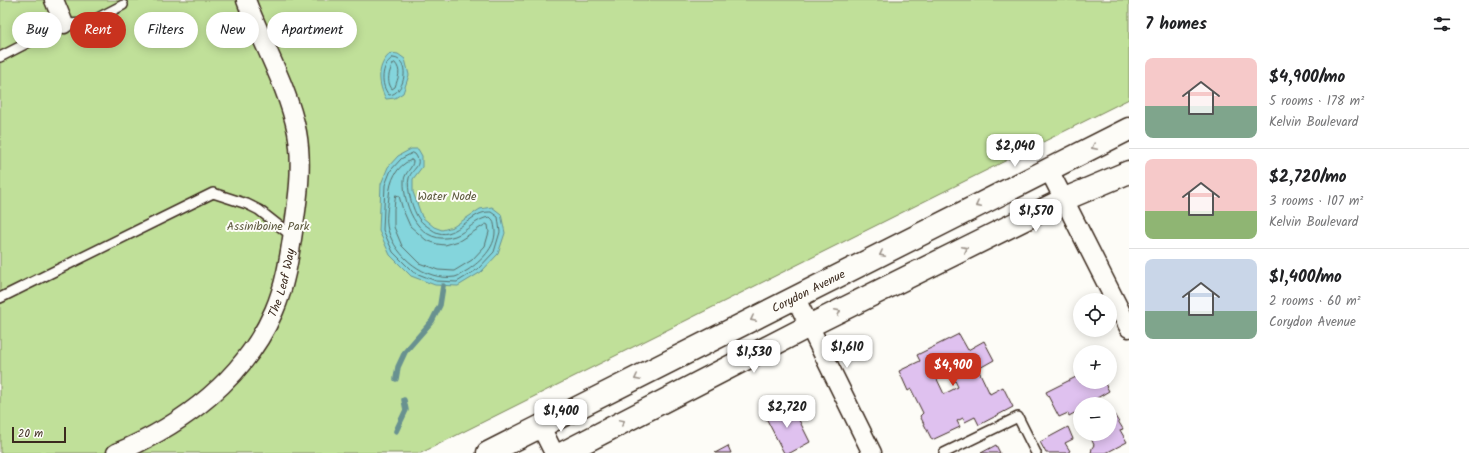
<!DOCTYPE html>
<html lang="en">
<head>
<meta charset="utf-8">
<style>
  :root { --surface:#fff; --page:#f6f6f6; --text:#202124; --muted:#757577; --line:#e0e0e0; --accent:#c8321e }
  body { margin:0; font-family:Kalam,sans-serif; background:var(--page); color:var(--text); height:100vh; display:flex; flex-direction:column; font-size:15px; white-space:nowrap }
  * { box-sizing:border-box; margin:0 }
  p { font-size:13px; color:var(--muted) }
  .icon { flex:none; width:22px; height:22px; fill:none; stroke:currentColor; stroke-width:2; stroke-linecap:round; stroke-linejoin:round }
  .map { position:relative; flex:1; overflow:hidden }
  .drawer { display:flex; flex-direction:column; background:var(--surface); width:340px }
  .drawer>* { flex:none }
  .top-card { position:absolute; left:12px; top:12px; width:380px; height:36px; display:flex; gap:8px }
  .buttons { position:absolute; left:1073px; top:293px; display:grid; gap:8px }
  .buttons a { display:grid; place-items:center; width:44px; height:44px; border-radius:50%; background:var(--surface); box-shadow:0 2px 10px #0003; font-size:20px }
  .scale { position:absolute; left:12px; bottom:10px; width:54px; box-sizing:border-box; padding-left:4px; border:2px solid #3b2a1e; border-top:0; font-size:11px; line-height:14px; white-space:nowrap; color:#3b2a1e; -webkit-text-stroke:3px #fdfcf7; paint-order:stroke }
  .price { position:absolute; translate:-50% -34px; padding:0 9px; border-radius:8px; background:#fff; color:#222; font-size:13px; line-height:26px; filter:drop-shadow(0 1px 2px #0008) }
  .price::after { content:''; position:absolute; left:50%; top:24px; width:12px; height:9px; margin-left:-6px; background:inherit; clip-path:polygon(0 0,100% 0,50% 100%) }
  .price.on { background:var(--accent); color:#fff }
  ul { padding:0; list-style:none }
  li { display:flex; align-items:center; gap:12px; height:100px; padding:0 16px }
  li+li { border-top:1px solid var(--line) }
  li span { display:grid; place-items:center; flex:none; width:112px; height:80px; border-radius:8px; color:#555 }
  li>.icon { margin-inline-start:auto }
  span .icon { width:48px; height:48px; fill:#fffc; stroke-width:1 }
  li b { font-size:17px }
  h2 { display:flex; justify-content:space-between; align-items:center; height:48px; padding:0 16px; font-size:17px }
  .chip { padding:0 14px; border-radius:18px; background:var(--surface); box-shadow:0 2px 10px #0003; font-size:14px; line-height:36px }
  .chip.on { background:var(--accent); color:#fff }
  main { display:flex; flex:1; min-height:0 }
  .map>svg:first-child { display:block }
</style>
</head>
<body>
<main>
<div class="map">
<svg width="1129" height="453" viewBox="0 0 1129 453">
  <rect width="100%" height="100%" fill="#fdfcf7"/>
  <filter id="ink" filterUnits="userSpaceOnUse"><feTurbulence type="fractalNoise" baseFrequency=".025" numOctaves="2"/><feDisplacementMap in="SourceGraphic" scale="8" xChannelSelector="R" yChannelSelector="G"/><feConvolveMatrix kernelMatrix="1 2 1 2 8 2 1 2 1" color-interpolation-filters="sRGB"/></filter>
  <g filter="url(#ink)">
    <!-- green -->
    <path fill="#c0e099" stroke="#7e855c" d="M0,0H1129V99L421,453H0Z"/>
    <!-- water -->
    <g fill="#84d5dc" stroke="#679190">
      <path d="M391,53L398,54L405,59L409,75L403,93L395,98L386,99C378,84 376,65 391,53Z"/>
      <path d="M411,149H418L422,156V167L413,179V192L422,217L434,227L442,230L453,227L480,209L492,207L501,214L505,233L498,254L481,272L458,286L435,285L411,276L390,255L379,231L381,184L388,167L398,156Z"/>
    </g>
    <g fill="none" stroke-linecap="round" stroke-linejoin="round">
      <!-- shore -->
      <g stroke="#586e6a" stroke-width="1">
        <path d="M392,58C411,57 406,94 389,95C380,85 381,66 392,58Z"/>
        <path d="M395,63C402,71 398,78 395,87L392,89C386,81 389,72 393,64Z"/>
        <path d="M413,153L415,154C424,166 412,168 409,178C406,188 413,211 419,219C422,223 427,226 431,229C450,244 466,218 482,213C485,212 489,212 491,212L498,217L500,232L494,252L478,269L457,282L436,281L413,272L393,252L383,230L385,185L391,170L401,159Z"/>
        <path d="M411,160L413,161C413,168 405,172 404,180C403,208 421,248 455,236C467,232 476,218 490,217L493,220C494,223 495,228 495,232C495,248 481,261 468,270C464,272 459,276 455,277C425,281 396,257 388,230C385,220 388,206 389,196C390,181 396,166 411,160Z"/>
        <path d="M396,195L399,196L403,210L410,226L426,240L437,244L445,245L459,241L486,224L488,225L489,232L485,246L472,260L454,271L438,270L419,263L402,246L394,227V209Z"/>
      </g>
      <!-- stream -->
      <g stroke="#679190" stroke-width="5.5">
        <path d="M396,379L398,367L405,352L432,321L440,305L443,286"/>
        <path d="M396,431L406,410L404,400"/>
      </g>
    </g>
    <!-- building -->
    <g fill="#dfc1ef" stroke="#3b2a1e" fill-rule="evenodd">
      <path d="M959,334L968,350L984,341L994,360L978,369L990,394L1003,387L1013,407L979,425L975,417L965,422L963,418L957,421L960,427L932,440L920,416L923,413L911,389L908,391L899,371L920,361L917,355ZM949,368L958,387L944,394L935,375Z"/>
      <path d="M1080,375V382H1104L1109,391L1087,404H1080V410L1069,416L1068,413L1059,417L1046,392Z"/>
      <path d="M788,403L795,417L797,416L810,442L790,453H784L765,416Z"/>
      <path d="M1112,411L1123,429L1120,430L1127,442L1106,453H1091L1092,448L1094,445L1089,434H1110V412Z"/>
      <path d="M1068,427L1073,439L1065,443L1070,451L1067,453H1046L1040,442Z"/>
      <path d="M996,445L1000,453H981Z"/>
      <path d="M728,446L731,453H715Z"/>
    </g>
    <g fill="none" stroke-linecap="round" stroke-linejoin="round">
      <!-- lane casing -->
      <g stroke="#3b2a1e" stroke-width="12">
        <g id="lane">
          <path d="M0,57L64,24L88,23L123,5"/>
          <path d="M0,298L213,193L247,204L259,210L292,236"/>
          <path d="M944,453L1018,417L1036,453"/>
        </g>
      </g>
      <!-- street casing -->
      <g stroke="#3b2a1e" stroke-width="21">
        <g id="street">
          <path d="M54,0L64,24"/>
          <path d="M1049,170L1129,328"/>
          <path d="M795,297L872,453"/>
          <path d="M541,427L554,453"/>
          <path id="s1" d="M116,453C183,425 245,378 274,311C285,286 289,259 293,232C298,199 303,165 297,132C288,87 262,43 246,0"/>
        </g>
      </g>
      <!-- secondary casing -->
      <g stroke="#3b2a1e" stroke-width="25">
        <g id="secondary">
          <path id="s2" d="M488,453L1129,129"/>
          <path d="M563,453L809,326L1065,199L1129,172"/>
        </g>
      </g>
      <!-- lane -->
      <use href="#lane" stroke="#fdfcf7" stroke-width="9"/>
      <!-- street -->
      <use href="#street" stroke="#fdfcf7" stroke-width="18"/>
      <!-- secondary -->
      <use href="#secondary" stroke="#fdfcf7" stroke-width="22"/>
    </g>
    <!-- one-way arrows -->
    <defs><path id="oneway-chevron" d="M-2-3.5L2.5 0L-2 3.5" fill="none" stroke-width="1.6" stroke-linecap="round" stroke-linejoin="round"/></defs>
    <g stroke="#9c938a">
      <use href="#oneway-chevron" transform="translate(1094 147) rotate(153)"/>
      <use href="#oneway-chevron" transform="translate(978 205) rotate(153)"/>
      <use href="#oneway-chevron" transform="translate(965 249) rotate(-26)"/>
      <use href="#oneway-chevron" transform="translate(882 254) rotate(153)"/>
      <use href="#oneway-chevron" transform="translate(838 312) rotate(-26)"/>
      <use href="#oneway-chevron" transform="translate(753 319) rotate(153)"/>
      <use href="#oneway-chevron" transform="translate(637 378) rotate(153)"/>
      <use href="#oneway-chevron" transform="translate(622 422) rotate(-27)"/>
    </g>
  </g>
  <g text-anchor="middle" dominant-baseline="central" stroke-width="4" stroke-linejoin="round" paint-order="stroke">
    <!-- park labels -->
    <g font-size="12" fill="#5c583d" stroke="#fdfcf7">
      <text x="447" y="196">Water Node</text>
      <text x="268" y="226">Assiniboine Park</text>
    </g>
    <!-- street labels -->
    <g font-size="12" fill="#3b2a1e" stroke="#fdfcf7">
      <text stroke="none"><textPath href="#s1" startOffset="247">The Leaf Way</textPath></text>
      <text stroke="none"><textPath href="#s2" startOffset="359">Corydon Avenue</textPath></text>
    </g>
  </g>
</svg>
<div class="buttons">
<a><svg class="icon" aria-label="locate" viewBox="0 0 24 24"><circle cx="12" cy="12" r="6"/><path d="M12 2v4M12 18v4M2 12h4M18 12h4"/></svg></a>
<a>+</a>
<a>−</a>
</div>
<div class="scale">20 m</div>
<b class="price" style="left:1015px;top:168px">$2,040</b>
<b class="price" style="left:1036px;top:233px">$1,570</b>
<b class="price" style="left:847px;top:369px">$1,610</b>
<b class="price" style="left:754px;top:374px">$1,530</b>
<b class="price on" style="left:953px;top:387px">$4,900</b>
<b class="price" style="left:787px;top:429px">$2,720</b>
<b class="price" style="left:561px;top:433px">$1,400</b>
<div class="top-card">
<a class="chip">Buy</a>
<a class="chip on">Rent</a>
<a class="chip">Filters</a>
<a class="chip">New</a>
<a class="chip">Apartment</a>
</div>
</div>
<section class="drawer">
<h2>7 homes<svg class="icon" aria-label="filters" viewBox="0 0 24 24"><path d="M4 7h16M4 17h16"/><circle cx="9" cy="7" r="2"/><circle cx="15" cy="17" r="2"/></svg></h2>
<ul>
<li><span style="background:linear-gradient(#f6c9c9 60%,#7fa58c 0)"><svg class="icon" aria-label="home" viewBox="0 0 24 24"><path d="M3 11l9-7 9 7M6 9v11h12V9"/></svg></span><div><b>$4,900/mo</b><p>5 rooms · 178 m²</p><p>Kelvin Boulevard</p></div></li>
<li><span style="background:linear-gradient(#f6c9c9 65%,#8fb573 0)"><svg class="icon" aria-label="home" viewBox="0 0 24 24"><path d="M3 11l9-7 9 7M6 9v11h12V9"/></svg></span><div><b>$2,720/mo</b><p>3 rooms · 107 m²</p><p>Kelvin Boulevard</p></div></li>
<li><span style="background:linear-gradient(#c9d6e8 65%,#7fa58c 0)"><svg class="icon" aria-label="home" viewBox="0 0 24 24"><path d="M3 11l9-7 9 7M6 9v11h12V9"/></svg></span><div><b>$1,400/mo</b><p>2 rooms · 60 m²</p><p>Corydon Avenue</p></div></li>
</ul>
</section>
</main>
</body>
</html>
